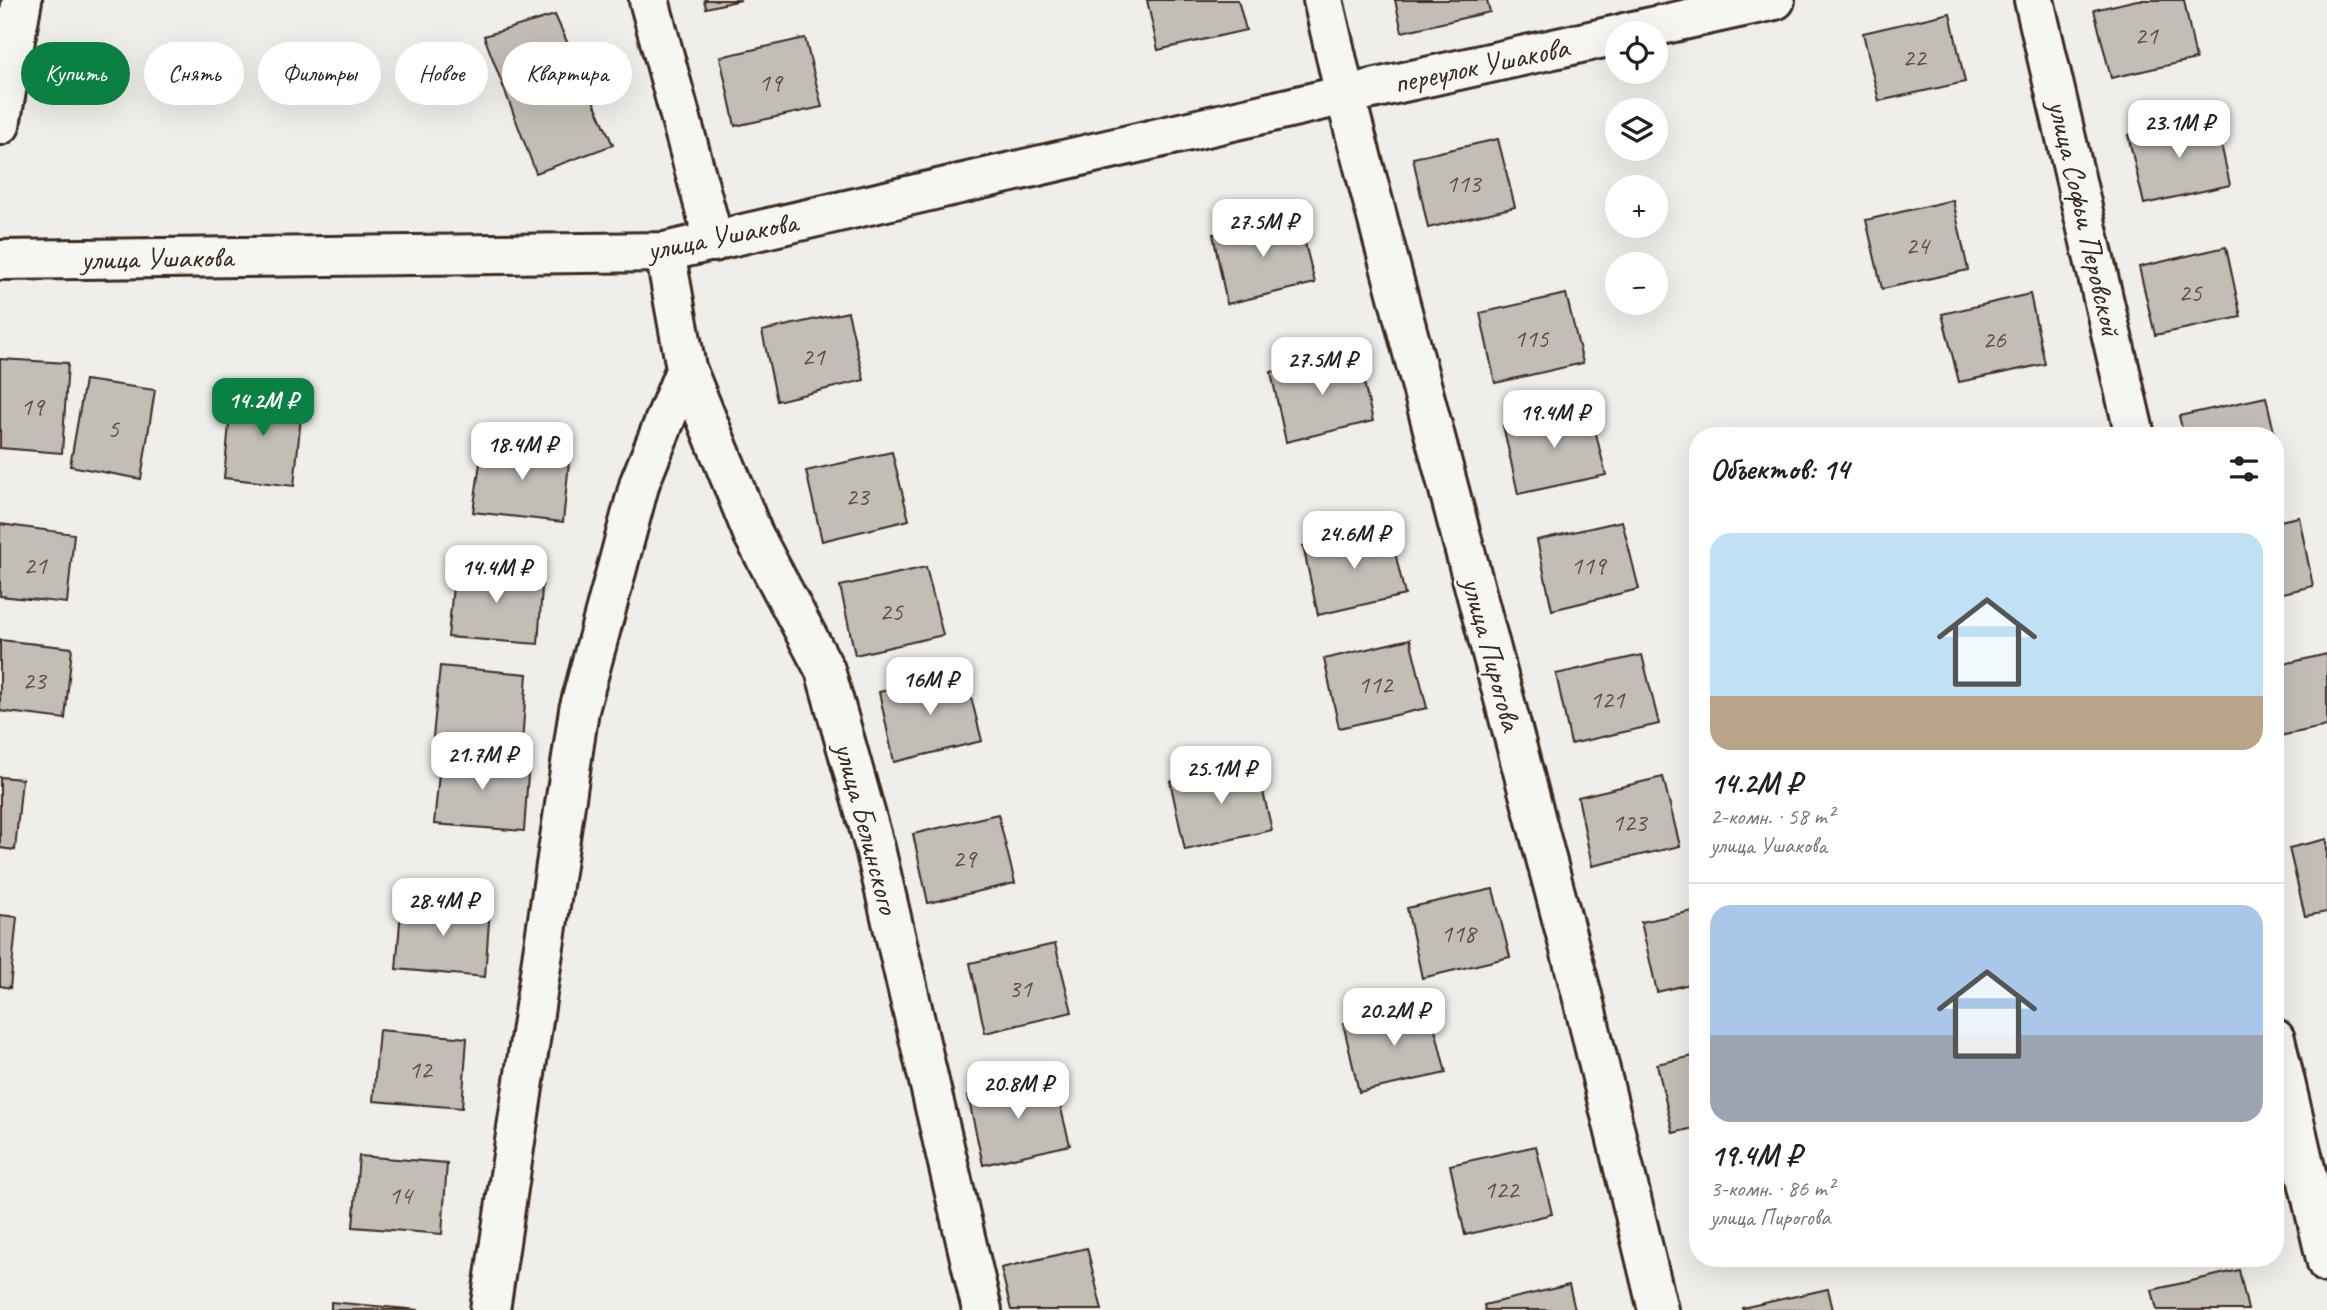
<!DOCTYPE html>
<html lang="ru">
<head>
<meta charset="utf-8">
<style>
  :root { --surface:#fff; --page:#f2f2f2; --text:#222; --muted:#767676; --line:#e0e0e0; --accent:#0b8043 }
  body { margin:0; font-family:Caveat,sans-serif; background:var(--page); color:var(--text); height:100vh; display:flex; flex-direction:column; font-size:26px; white-space:nowrap }
  * { box-sizing:border-box; margin:0 }
  p { font-size:23px; color:var(--muted) }
  .icon { flex:none; width:38px; height:38px; fill:none; stroke:currentColor; stroke-width:2; stroke-linecap:round; stroke-linejoin:round }
  .map { position:relative; flex:1; overflow:hidden }
  .sheet { position:absolute; left:1689px; top:427px; width:595px; height:840px; display:flex; flex-direction:column; background:var(--surface); border-radius:28px; box-shadow:0 7px 28px #0002 }
  .sheet>* { flex:none }
  .top-card { position:absolute; left:21px; top:42px; width:665px; height:63px; display:flex; gap:14px }
  .tools { position:absolute; left:1605px; top:21px; display:grid; gap:14px }
  .tools a { display:grid; place-items:center; width:63px; height:63px; border-radius:50%; background:var(--surface); box-shadow:0 7px 28px #0002; font-size:35px }
  .price { position:absolute; translate:-50% -60px; padding:0 16px; border-radius:14px; background:#fff; color:#222; font-size:23px; line-height:46px; filter:drop-shadow(0 2px 4px #0008) }
  .price::after { content:''; position:absolute; left:50%; top:42px; width:21px; height:16px; margin-left:-10px; background:inherit; clip-path:polygon(0 0,100% 0,50% 100%) }
  .price.on { background:var(--accent); color:#fff }
  ul { padding:0; list-style:none }
  li { display:grid; align-content:center; gap:14px; height:371px; padding:0 21px }
  li+li { border-top:2px solid var(--line) }
  li span { display:grid; place-items:center; height:217px; border-radius:21px; color:#555 }
  li>.icon { margin-inline-start:auto }
  span .icon { width:126px; height:126px; fill:#fffc; stroke-width:1 }
  li b { font-size:30px }
  h2 { display:flex; justify-content:space-between; align-items:center; height:84px; padding:0 21px; font-size:30px }
  .tag { padding:0 24px; border-radius:32px; background:var(--surface); box-shadow:0 7px 28px #0002; font-size:24px; line-height:63px }
  .tag.on { background:var(--accent); color:#fff }
  .map>svg:first-child { display:block }
</style>
</head>
<body>
<div class="map">
<svg width="2327" height="1310" viewBox="0 0 2327 1310">
  <rect width="100%" height="100%" fill="#efeeea"/>
  <filter id="ink" filterUnits="userSpaceOnUse"><feTurbulence type="fractalNoise" baseFrequency=".0143" numOctaves="2"/><feDisplacementMap in="SourceGraphic" scale="14" xChannelSelector="R" yChannelSelector="G"/><feConvolveMatrix kernelMatrix="1 2 1 2 8 2 1 2 1" color-interpolation-filters="sRGB"/></filter>
  <g filter="url(#ink)">
    <!-- building -->
    <g fill="#c2bdb7" stroke="#3b2a1e" stroke-width="2">
      <path d="M704,0H741L706,8Z"/>
      <path d="M1147,0H1238L1246,30L1158,50Z"/>
      <path d="M1395,0H1487L1490,12L1402,32Z"/>
      <path d="M2137,0H2184L2196,59L2111,78L2094,10Z"/>
      <path d="M1950,13L1965,82L1879,101L1863,33Z"/>
      <path d="M555,15L613,145L536,173L484,36Z"/>
      <path d="M805,38L822,107L735,126L720,57Z"/>
      <path d="M2215,116L2230,185L2144,204L2128,135Z"/>
      <path d="M1498,139L1515,207L1428,228L1413,158Z"/>
      <path d="M1953,200L1968,270L1882,289L1866,220Z"/>
      <path d="M1298,215L1315,283L1227,304L1213,234Z"/>
      <path d="M2226,247L2241,317L2155,335L2139,267Z"/>
      <path d="M1566,294L1583,363L1495,383L1480,313Z"/>
      <path d="M2030,294L2045,364L1959,382L1942,314Z"/>
      <path d="M848,312L864,380L777,401L762,331Z"/>
      <path d="M1357,353L1373,421L1286,442L1271,372Z"/>
      <path d="M0,359L68,363L62,453L0,448Z"/>
      <path d="M85,380L155,390L141,479L70,466Z"/>
      <path d="M232,391L303,397L294,486L224,478Z"/>
      <path d="M2266,397L2275,436H2184L2179,416Z"/>
      <path d="M1589,406L1606,475L1518,494L1503,425Z"/>
      <path d="M483,442L570,452L563,522L473,512Z"/>
      <path d="M892,452L909,520L822,541L806,471Z"/>
      <path d="M2299,517L2313,586L2275,595V522Z"/>
      <path d="M1622,521L1639,589L1552,610L1537,540Z"/>
      <path d="M0,524L74,534L67,603L0,596Z"/>
      <path d="M1389,527L1405,595L1318,615L1303,546Z"/>
      <path d="M455,566L543,574L538,644L448,637Z"/>
      <path d="M926,567L943,635L855,655L840,586Z"/>
      <path d="M1410,639L1427,708L1339,728L1324,659Z"/>
      <path d="M0,640L72,648L65,719L0,711Z"/>
      <path d="M2327,654V726L2280,736L2275,716V666Z"/>
      <path d="M1642,655L1659,724L1571,744L1556,674Z"/>
      <path d="M440,666L527,674L522,744L433,737Z"/>
      <path d="M965,673L982,741L894,762L879,692Z"/>
      <path d="M441,753L529,760L524,831L434,824Z"/>
      <path d="M1256,762L1272,830L1185,850L1170,781Z"/>
      <path d="M0,777L22,779L15,850L0,848Z"/>
      <path d="M1663,777L1680,846L1592,866L1578,797Z"/>
      <path d="M998,814L1015,883L928,903L913,834Z"/>
      <path d="M2327,839V912L2305,916L2289,848Z"/>
      <path d="M1493,889L1510,957L1422,978L1407,908Z"/>
      <path d="M402,899L490,907L485,977L396,969Z"/>
      <path d="M1698,910V982L1657,992L1641,922Z"/>
      <path d="M0,915L17,917L10,988L0,986Z"/>
      <path d="M1055,944L1072,1012L985,1033L970,963Z"/>
      <path d="M1429,1004L1446,1073L1359,1092L1343,1023Z"/>
      <path d="M379,1030L467,1038L462,1108L373,1101Z"/>
      <path d="M1698,1055V1127L1673,1133L1657,1064Z"/>
      <path d="M1053,1077L1070,1145L983,1165L968,1096Z"/>
      <path d="M1536,1146L1552,1214L1465,1235L1450,1165Z"/>
      <path d="M359,1156L447,1163L442,1234L353,1227Z"/>
      <path d="M1087,1248L1102,1310H1011L1001,1268Z"/>
      <path d="M2239,1270L2248,1310H2157L2152,1290Z"/>
      <path d="M1569,1285L1575,1310H1485L1484,1305Z"/>
      <path d="M1828,1289L1833,1310H1743L1742,1308Z"/>
      <path d="M331,1302L419,1310H331Z"/>
    </g>
    <g fill="none" stroke-linecap="round" stroke-linejoin="round">
      <!-- minor casing -->
      <g stroke="#3b2a1e" stroke-width="44">
        <g id="minor">
          <path d="M649,0L714,242"/>
          <path d="M2034,0L2135,436"/>
          <path d="M1624,33L1775,0"/>
          <path d="M0,125L22,0"/>
          <path d="M665,252L686,368L753,534L825,670L875,848L982,1310"/>
          <path d="M0,260L665,252L1345,95L1617,35"/>
          <path d="M2275,1039L2327,1263"/>
          <path d="M490,1310L579,710L640,482L686,368"/>
        </g>
      </g>
      <!-- tertiary casing -->
      <g stroke="#3b2a1e" stroke-width="44">
        <path id="tertiary" d="M1323,0L1345,95L1582,995L1658,1310"/>
      </g>
      <!-- minor -->
      <use href="#minor" stroke="#f6f6f2" stroke-width="38"/>
      <!-- tertiary -->
      <use href="#tertiary" stroke="#f6f6f2" stroke-width="38"/>
    </g>
  </g>
  <g text-anchor="middle" dominant-baseline="central" stroke-width="5" stroke-linejoin="round" paint-order="stroke">
    <!-- number labels -->
    <g font-size="26" fill="#5d4f44">
      <text x="2146" y="35">21</text>
      <text x="1914" y="57">22</text>
      <text x="770" y="82">19</text>
      <text x="1463" y="183">113</text>
      <text x="1917" y="245">24</text>
      <text x="2190" y="292">25</text>
      <text x="1531" y="338">115</text>
      <text x="1994" y="339">26</text>
      <text x="813" y="356">21</text>
      <text x="32" y="406">19</text>
      <text x="113" y="428">5</text>
      <text x="857" y="496">23</text>
      <text x="35" y="565">21</text>
      <text x="1588" y="565">119</text>
      <text x="891" y="611">25</text>
      <text x="34" y="680">23</text>
      <text x="1375" y="684">112</text>
      <text x="1607" y="699">121</text>
      <text x="1629" y="822">123</text>
      <text x="964" y="858">29</text>
      <text x="1458" y="933">118</text>
      <text x="1020" y="988">31</text>
      <text x="420" y="1069">12</text>
      <text x="1501" y="1189">122</text>
      <text x="400" y="1195">14</text>
    </g>
    <!-- street labels -->
    <g font-size="30" fill="#3b2a1e" stroke="#f6f6f2">
      <text transform="translate(1481 65) rotate(-12)">переулок Ушакова</text>
      <text transform="translate(2085 218) rotate(77)">улица Софьи Перовской</text>
      <text transform="translate(722 236) rotate(-11)">улица Ушакова</text>
      <text transform="translate(157 258) rotate(-1)">улица Ушакова</text>
      <text transform="translate(1492 654) rotate(75)">улица Пирогова</text>
      <text transform="translate(867 828) rotate(75)">улица Белинского</text>
    </g>
  </g>
</svg>
<div class="tools">
<a><svg class="icon" aria-label="locate" viewBox="0 0 24 24"><circle cx="12" cy="12" r="6"/><path d="M12 2v4M12 18v4M2 12h4M18 12h4"/></svg></a>
<a><svg class="icon" aria-label="layers" viewBox="0 0 24 24"><path d="M12 4l9 5-9 5-9-5zM3 14l9 5 9-5"/></svg></a>
<a>+</a>
<a>−</a>
</div>
<b class="price" style="left:2179px;top:160px">23.1M ₽</b>
<b class="price" style="left:1263px;top:259px">27.5M ₽</b>
<b class="price" style="left:1322px;top:397px">27.5M ₽</b>
<b class="price on" style="left:263px;top:438px">14.2M ₽</b>
<b class="price" style="left:1554px;top:450px">19.4M ₽</b>
<b class="price" style="left:522px;top:482px">18.4M ₽</b>
<b class="price" style="left:1354px;top:571px">24.6M ₽</b>
<b class="price" style="left:496px;top:605px">14.4M ₽</b>
<b class="price" style="left:930px;top:717px">16M ₽</b>
<b class="price" style="left:482px;top:792px">21.7M ₽</b>
<b class="price" style="left:1221px;top:806px">25.1M ₽</b>
<b class="price" style="left:443px;top:938px">28.4M ₽</b>
<b class="price" style="left:1394px;top:1048px">20.2M ₽</b>
<b class="price" style="left:1018px;top:1121px">20.8M ₽</b>
<div class="top-card">
<a class="tag on">Купить</a>
<a class="tag">Снять</a>
<a class="tag">Фильтры</a>
<a class="tag">Новое</a>
<a class="tag">Квартира</a>
</div>
<section class="sheet">
<h2>Объектов: 14<svg class="icon" aria-label="filters" viewBox="0 0 24 24"><path d="M4 7h16M4 17h16"/><circle cx="9" cy="7" r="2"/><circle cx="15" cy="17" r="2"/></svg></h2>
<ul>
<li><span style="background:linear-gradient(#bfe0f5 75%,#b9a48a 0)"><svg class="icon" aria-label="home" viewBox="0 0 24 24"><path d="M3 11l9-7 9 7M6 9v11h12V9"/></svg></span><div><b>14.2M ₽</b><p>2-комн. · 58 m²</p><p>улица Ушакова</p></div></li>
<li><span style="background:linear-gradient(#a9c7e8 60%,#9aa5b1 0)"><svg class="icon" aria-label="home" viewBox="0 0 24 24"><path d="M3 11l9-7 9 7M6 9v11h12V9"/></svg></span><div><b>19.4M ₽</b><p>3-комн. · 86 m²</p><p>улица Пирогова</p></div></li>
</ul>
</section>
</div>
</body>
</html>
